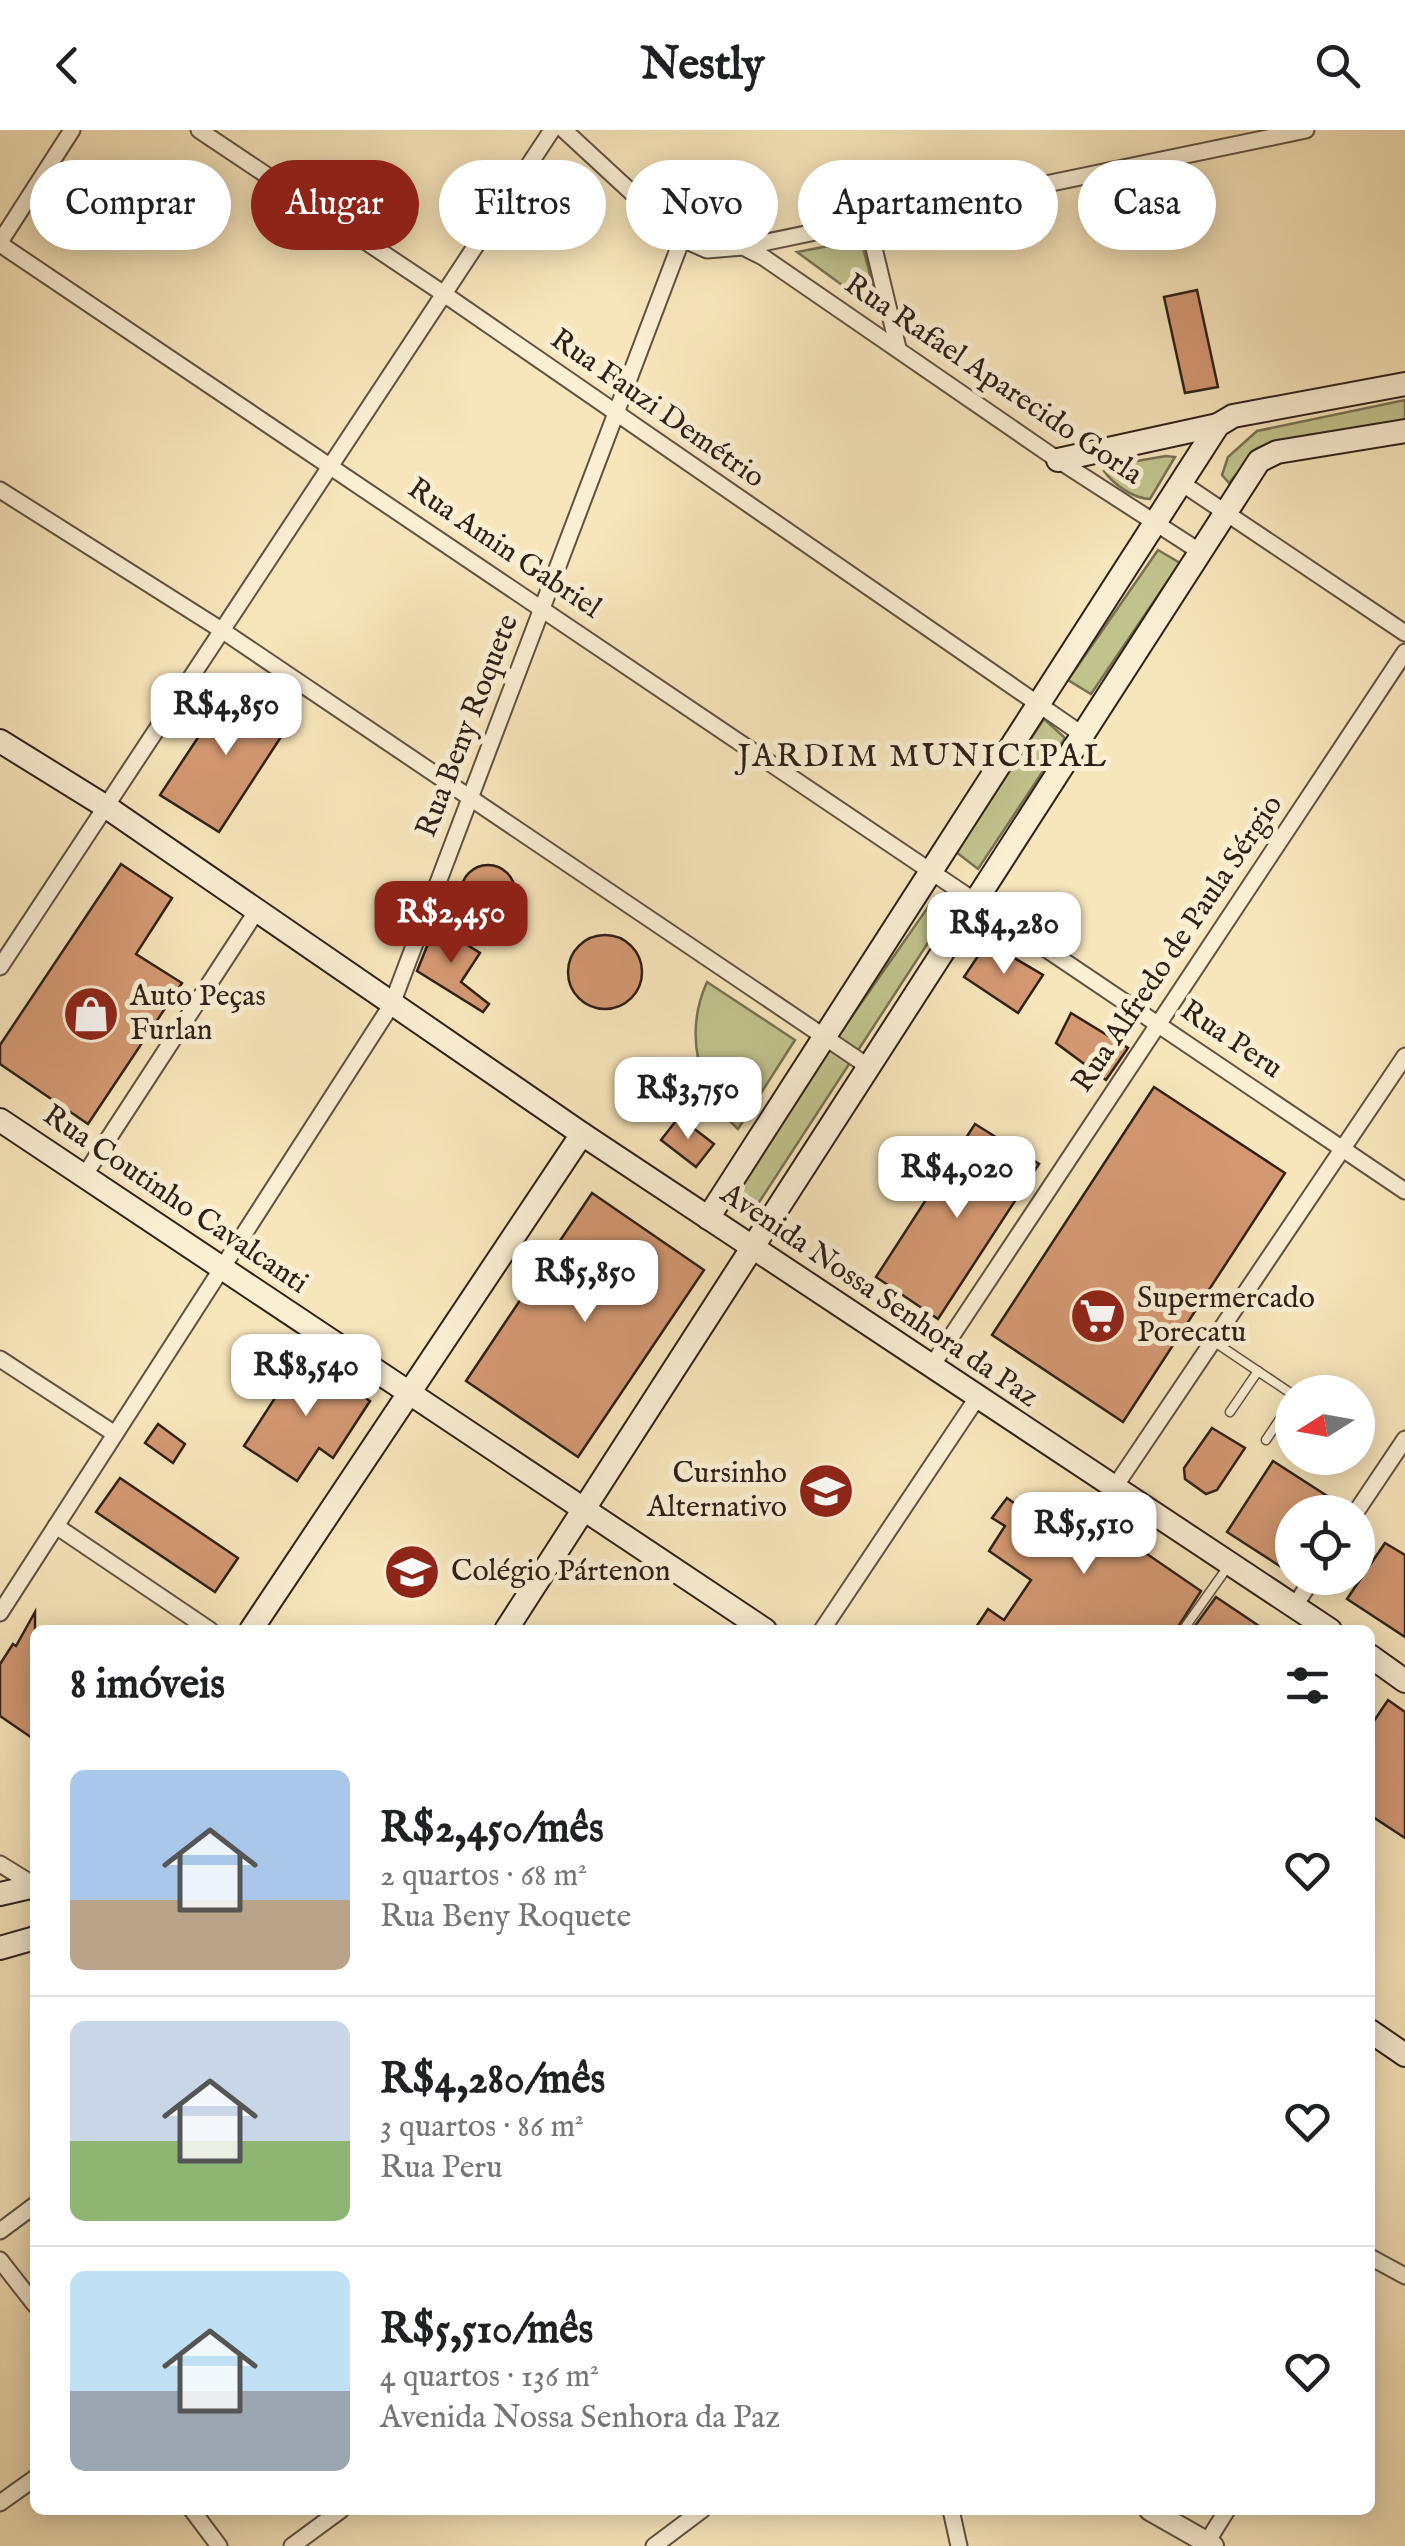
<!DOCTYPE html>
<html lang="pt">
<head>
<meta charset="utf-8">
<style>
  :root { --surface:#fff; --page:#f2f2f2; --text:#202124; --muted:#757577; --line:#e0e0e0; --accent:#8f2418 }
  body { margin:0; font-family:"IM FELL English",serif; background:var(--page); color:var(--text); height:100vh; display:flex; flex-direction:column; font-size:38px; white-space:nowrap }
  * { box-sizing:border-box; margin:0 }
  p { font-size:32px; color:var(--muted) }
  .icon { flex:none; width:55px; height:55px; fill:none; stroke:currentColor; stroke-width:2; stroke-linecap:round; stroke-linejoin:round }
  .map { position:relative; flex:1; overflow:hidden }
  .sheet { position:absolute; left:30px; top:1495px; width:1345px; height:890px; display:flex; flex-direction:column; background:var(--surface); border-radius:15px; box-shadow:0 5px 25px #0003 }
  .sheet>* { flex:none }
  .hud { position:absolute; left:30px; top:30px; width:1345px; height:90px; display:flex; gap:20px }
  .needle { width:65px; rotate:259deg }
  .fabs { position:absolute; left:1275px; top:1245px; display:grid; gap:20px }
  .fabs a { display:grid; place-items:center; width:100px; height:100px; border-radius:50%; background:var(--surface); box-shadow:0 5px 25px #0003; font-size:50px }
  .price { position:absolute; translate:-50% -85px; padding:0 22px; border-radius:20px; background:#fff; color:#222; font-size:32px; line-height:65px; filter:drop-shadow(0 2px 5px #0008) }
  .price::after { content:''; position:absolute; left:50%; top:60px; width:30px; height:22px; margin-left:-15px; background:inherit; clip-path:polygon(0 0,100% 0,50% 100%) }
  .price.active { background:var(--accent); color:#fff }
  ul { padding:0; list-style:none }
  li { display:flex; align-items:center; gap:30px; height:250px; padding:0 40px }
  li+li { border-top:2px solid var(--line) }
  li span { display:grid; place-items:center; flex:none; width:280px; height:200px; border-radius:15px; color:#555 }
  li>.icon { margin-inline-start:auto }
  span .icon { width:120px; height:120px; fill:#fffc; stroke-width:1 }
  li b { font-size:42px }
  h2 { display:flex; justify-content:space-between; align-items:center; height:120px; padding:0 40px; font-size:42px }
  .chip { padding:0 35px; border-radius:45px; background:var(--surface); box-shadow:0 5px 25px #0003; font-size:35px; line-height:90px }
  .chip.active { background:var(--accent); color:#fff }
  header { display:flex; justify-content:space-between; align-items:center; height:130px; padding:0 40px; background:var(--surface); font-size:45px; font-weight:800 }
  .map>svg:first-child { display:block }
</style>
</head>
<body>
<header><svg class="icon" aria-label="back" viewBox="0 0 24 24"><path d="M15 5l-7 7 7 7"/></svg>Nestly<svg class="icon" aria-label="search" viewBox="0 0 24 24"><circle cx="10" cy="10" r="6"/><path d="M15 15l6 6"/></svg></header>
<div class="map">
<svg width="1405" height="2416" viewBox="0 0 1405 2416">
  <rect width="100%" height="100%" fill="#f7e5bb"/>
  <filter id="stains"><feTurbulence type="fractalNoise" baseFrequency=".002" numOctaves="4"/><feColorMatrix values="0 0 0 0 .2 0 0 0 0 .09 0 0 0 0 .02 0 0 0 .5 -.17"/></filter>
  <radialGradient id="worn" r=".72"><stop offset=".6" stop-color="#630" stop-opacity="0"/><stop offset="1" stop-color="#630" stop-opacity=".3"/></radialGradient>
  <!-- green -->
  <g fill="#c1c38d" stroke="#787253" stroke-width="2.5">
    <path d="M861,110L880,183L797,122Z"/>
    <path d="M1405,270V292L1258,318L1229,353L1222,345L1228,327L1257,301Z"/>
    <path d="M1166,326L1175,327L1150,369C1134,369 1113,354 1104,341L1113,335Z"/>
    <path d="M1158,420L1180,433L1091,564L1068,550Z"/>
    <path d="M1044,589L1065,608L978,739L956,722Z"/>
    <path d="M935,767L952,776L754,1080L737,1060L832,915Z"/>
    <path d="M707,852L795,910L738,999C697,962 684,903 707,852Z"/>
  </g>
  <!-- building -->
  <g fill="#d39872" stroke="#2f2019" stroke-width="2.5">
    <path d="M1197,160L1218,257L1185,263L1164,167Z"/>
    <path d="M234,553L292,590L219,702L160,665Z"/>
    <path d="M121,734L172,768L136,824L182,853L88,994L0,934V915Z"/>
    <circle cx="488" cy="762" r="27"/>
    <path d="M434,799L443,805L450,804L480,823L461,852L489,874L483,882L417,841Z"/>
    <circle cx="605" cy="842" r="37"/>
    <path d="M994,816L1043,845L1018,883L964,847L982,820Z"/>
    <path d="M1071,883L1128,918L1106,950L1056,913Z"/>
    <path d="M1154,957L1285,1043L1123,1292L992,1205Z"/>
    <path d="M679,987L714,1014L696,1037L661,1010Z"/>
    <path d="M975,994L1039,1034L938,1189L876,1147Z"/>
    <path d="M592,1063L704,1140L578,1327L466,1251Z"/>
    <path d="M302,1226L370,1271L333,1328L319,1318L297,1351L244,1316Z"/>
    <path d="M158,1294L185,1314L173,1333L145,1313Z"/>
    <path d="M1212,1298L1245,1318L1217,1360L1206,1364L1185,1349L1184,1338Z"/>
    <path d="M1273,1331L1346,1378L1345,1382H1292V1444L1227,1402Z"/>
    <path d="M120,1348L238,1428L215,1462L96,1382Z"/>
    <path d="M1007,1368L1045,1395L1060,1371L1131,1413L1201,1461L1176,1500H974L988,1479L1004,1490L1031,1450L989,1421L1005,1396L992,1388Z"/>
    <path d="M1385,1413L1405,1425V1507L1347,1469Z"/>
    <path d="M1216,1467L1265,1500H1192Z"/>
    <path d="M35,1482V1610L0,1586V1534L13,1514L16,1516Z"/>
    <path d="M1388,1570L1405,1582V1708L1370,1685V1597Z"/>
  </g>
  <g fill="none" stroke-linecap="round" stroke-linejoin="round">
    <!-- service casing -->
    <g stroke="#615142" stroke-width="11">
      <g id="service">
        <path d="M1213,1211L1292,1264"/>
        <path d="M1230,1282L1258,1241"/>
        <path d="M1266,1310L1292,1271"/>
        <path d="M1183,1500L1227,1438"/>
      </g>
    </g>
    <!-- minor casing -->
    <g stroke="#615142" stroke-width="19">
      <g id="minor">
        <path d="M199,0L444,164L1083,605"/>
        <path d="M564,0L682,109L707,120L743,117L763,127L1058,330L1199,421"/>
        <path d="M867,89L898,218"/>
        <path d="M0,112L72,0"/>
        <path d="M0,114L1405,1061"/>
        <path d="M743,117L1306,0"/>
        <path d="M1180,352L1405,503"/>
        <path d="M0,360L223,501L869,937"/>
        <path d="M0,837L552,0"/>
        <path d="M84,1046L256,782"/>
        <path d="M0,1229L115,1304"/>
        <path d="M931,1237L1405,522"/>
        <path d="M1114,1358L1405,926"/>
        <path d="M1356,1382L1405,1309"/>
        <path d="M56,1396L210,1500"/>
        <path d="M1294,1477L1313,1448"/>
        <path d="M0,1483L392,874L682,109"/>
        <path d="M822,1500L977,1268"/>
        <path d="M0,1734L34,1755"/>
        <path d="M0,2101L35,2075"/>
        <path d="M1370,2127L1405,2146"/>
        <path d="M0,2130L35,2175"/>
        <path d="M0,2373L35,2348"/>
        <path d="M192,2380L219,2416"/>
        <path d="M951,2380L959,2416"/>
        <path d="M1207,2412L1227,2380"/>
        <path d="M292,2416L341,2380"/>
        <path d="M654,2416L702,2380"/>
      </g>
    </g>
    <!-- tertiary casing -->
    <g stroke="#615142" stroke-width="24">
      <path id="tertiary" d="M1150,2380L1213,2416"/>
    </g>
    <!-- secondary casing -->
    <g stroke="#2f2019" stroke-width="26">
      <g id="secondary">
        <path d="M1058,330L1218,295"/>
        <path d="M0,611L108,678L582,1004L1330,1500"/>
        <path d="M0,990L765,1500"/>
        <path d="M708,1088L1218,295L1233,286L1405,254"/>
        <path d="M251,1500L582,1004"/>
        <path d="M506,1500L1259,331L1277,322L1405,301"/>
        <path d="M1370,1526L1405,1551"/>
        <path d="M0,1764L35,1756"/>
        <path d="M0,1818L35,1808"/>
        <path d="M1370,1901L1405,1925"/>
      </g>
    </g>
    <!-- service -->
    <use href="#service" stroke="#faeed3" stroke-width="8"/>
    <!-- minor -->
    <use href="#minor" stroke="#faeed3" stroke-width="15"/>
    <!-- tertiary -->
    <use href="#tertiary" stroke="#faeed3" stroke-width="20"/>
    <!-- secondary -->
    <use href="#secondary" stroke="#faeed3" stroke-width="22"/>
  </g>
  <!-- icons -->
  <defs>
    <g id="shop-disc" transform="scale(2.875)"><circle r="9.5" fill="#8f2418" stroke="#faeed3"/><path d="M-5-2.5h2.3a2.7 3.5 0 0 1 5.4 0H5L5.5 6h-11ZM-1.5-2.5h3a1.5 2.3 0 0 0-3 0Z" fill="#fff"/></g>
    <g id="supermarket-disc" transform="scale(2.875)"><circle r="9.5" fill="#8f2418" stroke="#faeed3"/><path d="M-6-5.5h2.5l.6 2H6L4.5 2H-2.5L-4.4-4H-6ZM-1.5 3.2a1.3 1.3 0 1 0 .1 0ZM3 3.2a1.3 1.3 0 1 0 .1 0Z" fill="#fff"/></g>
    <g id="school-disc" transform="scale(2.875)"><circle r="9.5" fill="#8f2418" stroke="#faeed3"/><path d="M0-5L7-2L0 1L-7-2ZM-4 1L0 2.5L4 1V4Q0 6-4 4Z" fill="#fff"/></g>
  </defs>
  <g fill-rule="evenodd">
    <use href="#shop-disc" x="91" y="884"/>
    <use href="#supermarket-disc" x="1098" y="1186"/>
    <use href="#school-disc" x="826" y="1361"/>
    <use href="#school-disc" x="412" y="1442"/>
  </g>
  <g text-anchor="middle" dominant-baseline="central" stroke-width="10" stroke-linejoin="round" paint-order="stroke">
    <!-- street labels -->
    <g font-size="30" fill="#2f2019" stroke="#faeed3">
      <text transform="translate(993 250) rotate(34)">Rua Rafael Aparecido Gorla</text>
      <text transform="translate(657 279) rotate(35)">Rua Fauzi Demétrio</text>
      <text transform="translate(504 419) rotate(34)">Rua Amin Gabriel</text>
      <text transform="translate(468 596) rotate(-69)">Rua Beny Roquete</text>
      <text transform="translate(1178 814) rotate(-56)">Rua Alfredo de Paula Sérgio</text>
      <text transform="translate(1231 910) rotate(34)">Rua Peru</text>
      <text transform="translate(175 1070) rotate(34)">Rua Coutinho Cavalcanti</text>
      <text transform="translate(879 1166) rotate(34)">Avenida Nossa Senhora da Paz</text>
    </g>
    <!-- poi labels -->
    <g font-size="30" fill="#2f2019" stroke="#faeed3" text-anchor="start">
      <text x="130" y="867">Auto Peças<tspan x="130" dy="34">Furlan</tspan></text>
      <text x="1137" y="1169">Supermercado<tspan x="1137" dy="34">Porecatu</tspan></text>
      <text x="787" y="1344" text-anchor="end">Cursinho<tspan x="787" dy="34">Alternativo</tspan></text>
      <text x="451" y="1442">Colégio Pártenon</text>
    </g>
    <!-- neighbourhood labels -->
    <g font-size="32" letter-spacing="2.5" fill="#2f2019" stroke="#faeed3">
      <text x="923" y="627">JARDIM MUNICIPAL</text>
    </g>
  </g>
  <rect width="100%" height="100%" filter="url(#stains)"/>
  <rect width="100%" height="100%" fill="url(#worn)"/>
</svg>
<div class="fabs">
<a><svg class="needle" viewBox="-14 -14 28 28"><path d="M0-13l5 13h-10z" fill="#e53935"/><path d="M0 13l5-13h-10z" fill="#757577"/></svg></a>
<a><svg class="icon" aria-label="locate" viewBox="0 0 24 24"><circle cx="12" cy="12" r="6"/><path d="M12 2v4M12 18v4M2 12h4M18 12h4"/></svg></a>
</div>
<b class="price" style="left:226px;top:628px">R$4,850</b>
<b class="price active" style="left:451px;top:836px">R$2,450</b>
<b class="price" style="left:1004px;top:847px">R$4,280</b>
<b class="price" style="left:688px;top:1012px">R$3,750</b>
<b class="price" style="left:957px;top:1091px">R$4,020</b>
<b class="price" style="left:585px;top:1195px">R$5,850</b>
<b class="price" style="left:306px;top:1289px">R$8,540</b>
<b class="price" style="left:1084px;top:1447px">R$5,510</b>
<div class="hud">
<a class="chip">Comprar</a>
<a class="chip active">Alugar</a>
<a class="chip">Filtros</a>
<a class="chip">Novo</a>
<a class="chip">Apartamento</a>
<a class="chip">Casa</a>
</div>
<section class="sheet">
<h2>8 imóveis<svg class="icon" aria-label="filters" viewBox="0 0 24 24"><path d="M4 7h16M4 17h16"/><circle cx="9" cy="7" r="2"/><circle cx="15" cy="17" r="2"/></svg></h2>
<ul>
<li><span style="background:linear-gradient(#a9c7e8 65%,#b9a48a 0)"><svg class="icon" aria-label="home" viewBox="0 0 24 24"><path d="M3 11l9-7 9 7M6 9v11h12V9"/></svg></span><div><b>R$2,450/mês</b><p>2 quartos · 68 m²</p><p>Rua Beny Roquete</p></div><svg class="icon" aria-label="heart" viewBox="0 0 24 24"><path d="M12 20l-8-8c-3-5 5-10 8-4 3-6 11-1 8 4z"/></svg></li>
<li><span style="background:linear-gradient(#c9d6e8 60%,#8fb573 0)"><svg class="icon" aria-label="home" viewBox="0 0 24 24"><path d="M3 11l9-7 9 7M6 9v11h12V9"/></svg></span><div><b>R$4,280/mês</b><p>3 quartos · 86 m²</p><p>Rua Peru</p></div><svg class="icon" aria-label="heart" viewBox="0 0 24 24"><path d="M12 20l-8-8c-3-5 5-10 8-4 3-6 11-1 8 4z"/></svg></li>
<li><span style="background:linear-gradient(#bfe0f5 60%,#9aa5b1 0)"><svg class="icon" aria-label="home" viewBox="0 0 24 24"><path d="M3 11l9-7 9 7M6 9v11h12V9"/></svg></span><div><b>R$5,510/mês</b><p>4 quartos · 136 m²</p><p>Avenida Nossa Senhora da Paz</p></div><svg class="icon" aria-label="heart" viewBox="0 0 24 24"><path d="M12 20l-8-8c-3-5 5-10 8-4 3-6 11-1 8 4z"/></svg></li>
</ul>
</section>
</div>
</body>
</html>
